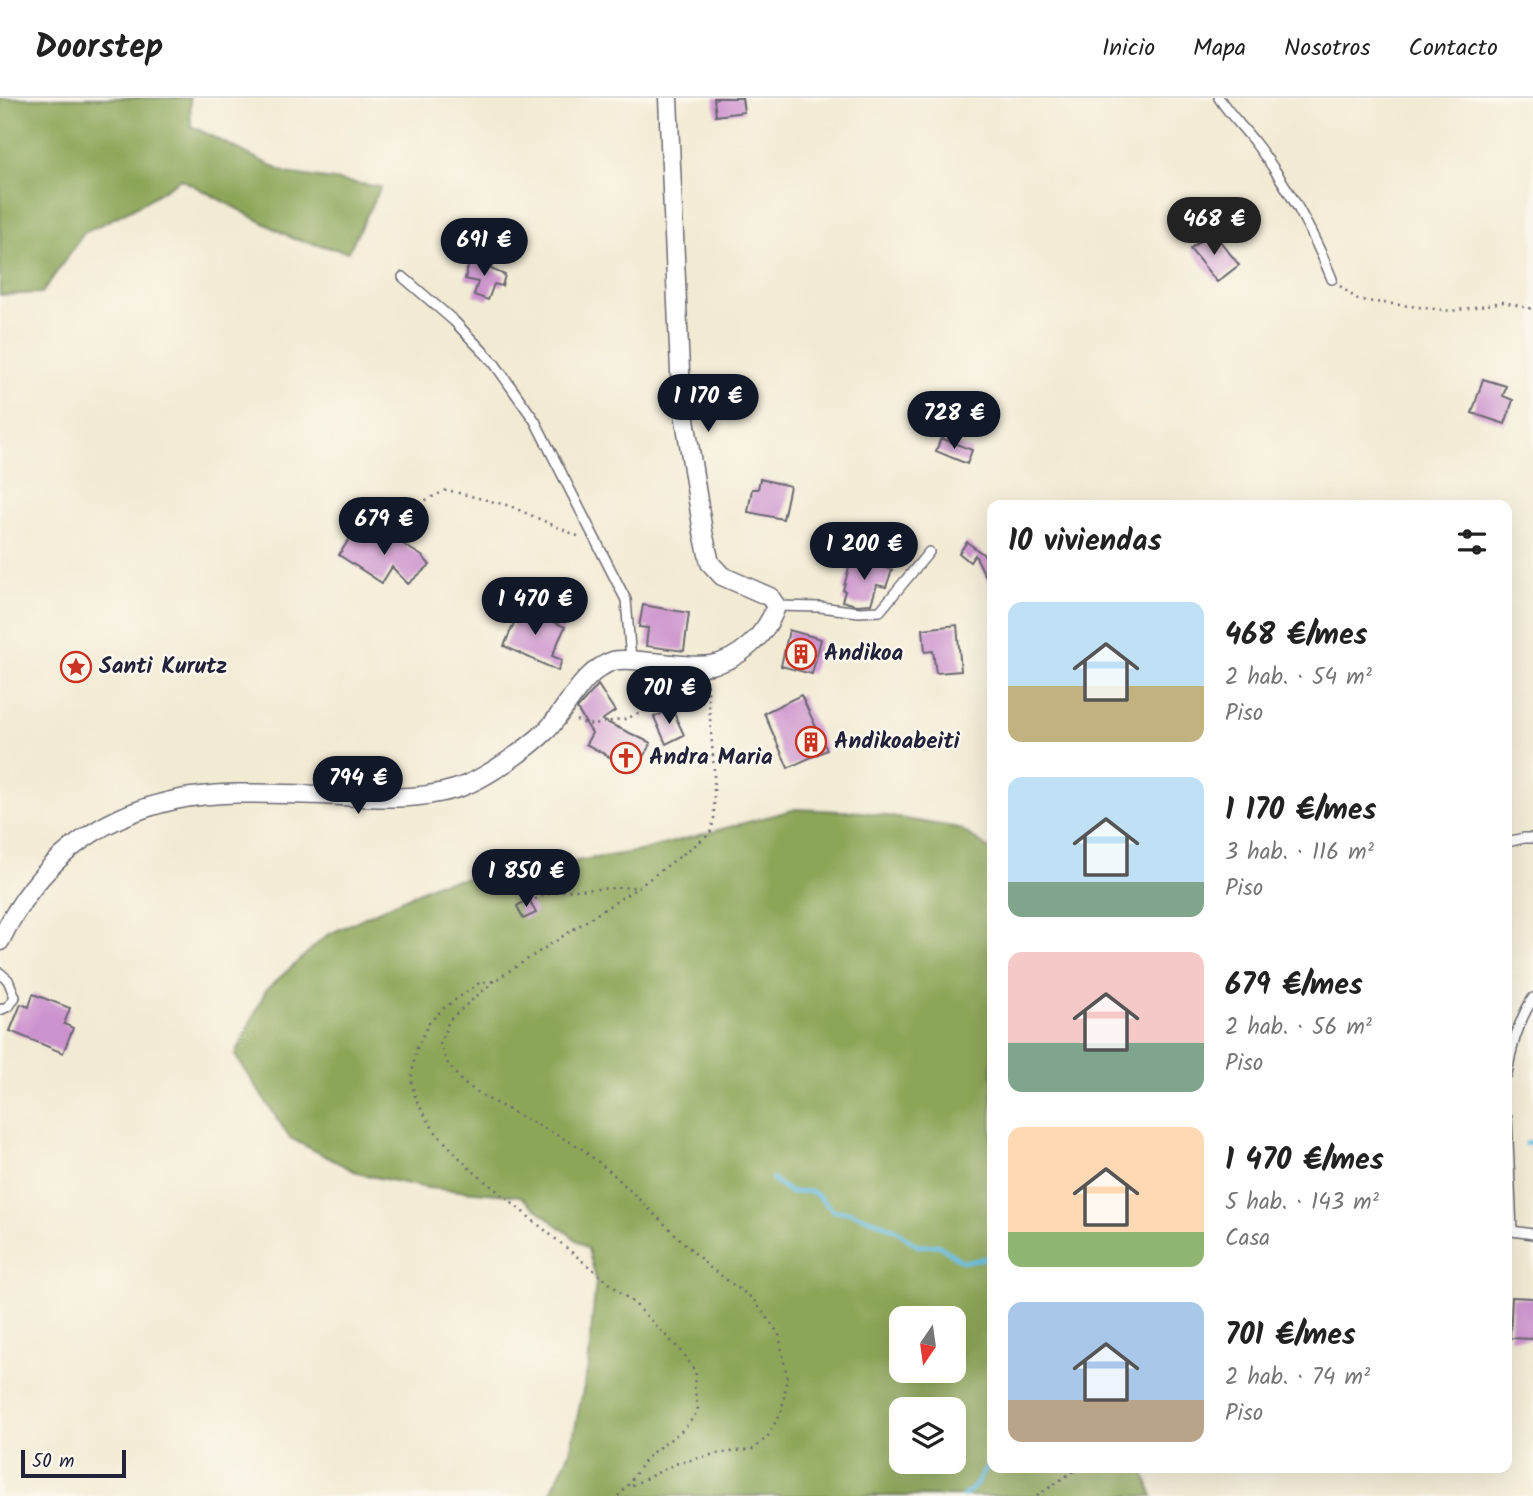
<!DOCTYPE html>
<html lang="es">
<head>
<meta charset="utf-8">
<style>
  :root { --surface:#fff; --page:#f2f2f2; --text:#222; --muted:#767676; --line:#e0e0e0; --accent:#111827 }
  body { margin:0; font-family:Kalam,sans-serif; background:var(--page); color:var(--text); height:100vh; display:flex; flex-direction:column; font-size:26px; white-space:nowrap }
  * { box-sizing:border-box; margin:0 }
  p { font-size:23px; color:var(--muted) }
  .icon { flex:none; width:38px; height:38px; fill:none; stroke:currentColor; stroke-width:2; stroke-linecap:round; stroke-linejoin:round }
  .map { position:relative; flex:1; overflow:hidden }
  .panel { position:absolute; left:987px; top:402px; width:525px; height:973px; display:flex; flex-direction:column; background:var(--surface); border-radius:14px; box-shadow:0 7px 28px #0002 }
  .panel>* { flex:none }
  .needle { width:46px; rotate:193deg }
  .fabs { position:absolute; left:889px; top:1208px; display:grid; gap:14px }
  .fabs a { display:grid; place-items:center; width:77px; height:77px; border-radius:14px; background:var(--surface); box-shadow:0 7px 28px #0002; font-size:35px }
  .scale { position:absolute; left:21px; bottom:18px; width:105px; box-sizing:border-box; padding-left:7px; border:4px solid #22223b; border-top:0; font-size:19px; line-height:24px; white-space:nowrap; color:#22223b; -webkit-text-stroke:5px #fbf7ec; paint-order:stroke }
  .price { position:absolute; translate:-50% -60px; padding:0 16px; border-radius:24px; background:var(--accent); color:#fff; font-size:23px; line-height:46px; filter:drop-shadow(0 2px 4px #0008) }
  .price::after { content:''; position:absolute; left:50%; top:42px; width:21px; height:16px; margin-left:-10px; background:inherit; clip-path:polygon(0 0,100% 0,50% 100%) }
  .price.current { background:#222; color:#fff }
  ul { padding:0; list-style:none }
  li { display:flex; align-items:center; gap:21px; height:175px; padding:0 21px }
  li span { display:grid; place-items:center; flex:none; width:196px; height:140px; border-radius:14px; color:#555 }
  li>.icon { margin-inline-start:auto }
  span .icon { width:84px; height:84px; fill:#fffc; stroke-width:1 }
  li b { font-size:30px }
  h2 { display:flex; justify-content:space-between; align-items:center; height:84px; padding:0 21px; font-size:30px }
  header { display:flex; align-items:center; gap:42px; box-sizing:border-box; height:98px; padding:0 35px; background:var(--surface); border-bottom:2px solid var(--line) }
  header strong { font-size:33px }
  nav { display:flex; gap:38px; margin-inline-start:auto; font-size:24px }
  .map>svg:first-child { display:block }
</style>
</head>
<body>
<header>
<strong>Doorstep</strong>
<nav><a>Inicio</a><a>Mapa</a><a>Nosotros</a><a>Contacto</a></nav>
</header>
<div class="map">
<svg width="1533" height="1398" viewBox="0 0 1533 1398">
  <rect width="100%" height="100%" fill="#fbf7ec"/>
  <filter id="ink" filterUnits="userSpaceOnUse"><feTurbulence type="fractalNoise" baseFrequency=".0143" numOctaves="2"/><feDisplacementMap in="SourceGraphic" scale="14" xChannelSelector="R" yChannelSelector="G"/><feConvolveMatrix kernelMatrix="1 2 1 2 8 2 1 2 1" color-interpolation-filters="sRGB"/></filter>
  <filter id="wash" filterUnits="userSpaceOnUse"><feTurbulence type="fractalNoise" baseFrequency=".00686" numOctaves="4" result="noise"/><feDisplacementMap in="SourceGraphic" scale="28" xChannelSelector="R" yChannelSelector="G"/><feGaussianBlur stdDeviation="1.57" result="paint"/><feColorMatrix in="noise" values="0 0 0 0 0 0 0 0 0 0 0 0 0 0 0 0 0 1.4 0 .05"/><feComposite in="paint" operator="in"/></filter>
  <g filter="url(#wash)">
    <rect width="100%" height="100%" fill="#f2ebd4"/>
    <!-- forest -->
    <g fill="#8ca658" stroke="#57644a" stroke-width="2" fill-rule="evenodd">
      <path d="M0,0H190L191,28L286,75L381,89L348,154L294,141L181,81L140,107L84,135L42,195L0,197Z"/>
      <path d="M796,711L863,714L959,730L992,753V1370H1142L1153,1398H549L570,1354L588,1269L596,1182L588,1151L520,1098L428,1090L360,1076L290,1040L235,957L266,892L327,837L437,785L640,753ZM901,1220H954V1272H901ZM901,1311H954V1363H901Z"/>
    </g>
    <g fill="none" stroke-linecap="round" stroke-linejoin="round">
      <!-- stream -->
      <g stroke="#63bbe0" stroke-width="4.5">
        <path d="M1526,1046L1533,1044"/>
        <path d="M772,1081L791,1095C819,1089 815,1098 834,1113L850,1114L881,1125L894,1131L918,1148L938,1147L962,1163H973L992,1158"/>
        <path d="M963,1398C981,1387 978,1376 992,1364"/>
      </g>
    </g>
    <g id="blocks">
      <!-- building -->
      <g fill="#cc92ce">
        <path d="M714,0H742L744,14L716,18Z"/>
        <path d="M1212,133L1239,167L1217,184L1190,151Z"/>
        <path d="M478,162L492,167L491,171L505,177L502,188L494,186L488,202L474,197L478,184L465,181L469,164L477,166Z"/>
        <path d="M1483,281L1506,288L1503,298L1513,302L1505,326L1472,315Z"/>
        <path d="M941,340L972,352L967,366L936,353Z"/>
        <path d="M760,381L790,388L783,421L748,414L752,391H758Z"/>
        <path d="M375,429L422,458L430,467L408,486L392,469L382,485L339,457L353,435L367,443Z"/>
        <path d="M967,444L992,463V491L975,457L970,464L959,455Z"/>
        <path d="M852,459L892,472L886,489L877,487L871,506L856,507L842,503L845,493L843,492Z"/>
        <path d="M643,507L689,515L684,553L646,548L648,530L639,529Z"/>
        <path d="M521,509L565,529L552,558L562,562L558,573L504,548L514,525L510,523L516,510L520,512Z"/>
        <path d="M957,527L961,573L936,575L933,553L925,554L923,531Z"/>
        <path d="M789,532L821,541L812,576L781,568Z"/>
        <path d="M598,587L615,613L602,622L651,645L635,673L586,646L592,635L577,611Z"/>
        <path d="M801,597L827,652L788,670L764,615Z"/>
        <path d="M672,611L684,637L666,646L654,619Z"/>
        <path d="M529,801L536,815L523,821L517,808Z"/>
        <path d="M33,896L70,910L64,926L73,930L63,955L10,933L21,906L29,909Z"/>
        <path d="M1512,1199L1533,1200V1241L1510,1240Z"/>
      </g>
    </g>
  </g>
  <g filter="url(#ink)">
    <use href="#blocks" fill-opacity="0" stroke="#6b6871" stroke-width="2"/>
    <g fill="none" stroke-linecap="round" stroke-linejoin="round">
      <!-- lane casing -->
      <g stroke="#6b6871" stroke-width="12">
        <g id="lane">
          <path d="M1219,0C1230,17 1244,30 1256,46C1289,89 1312,131 1332,181"/>
          <path d="M403,179L454,223L494,265L535,323L626,502L631,562"/>
          <path d="M776,508L820,509L859,514L880,513L929,454"/>
          <path d="M1507,744L1524,740H1533"/>
          <path d="M0,875L8,882L15,899L9,908L0,912"/>
          <path d="M1507,976C1511,948 1518,924 1533,900"/>
          <path d="M1507,1020L1512,1133L1533,1136"/>
        </g>
      </g>
      <!-- street casing -->
      <g stroke="#6b6871" stroke-width="21">
        <path id="street" d="M0,843C36,768 92,720 175,702C223,692 274,696 323,697C367,699 412,704 455,691C482,683 528,651 548,631C568,609 583,573 613,563C624,560 639,563 650,564C692,567 716,577 750,547C762,536 771,524 776,508L770,499L722,478L710,465L703,434L681,296L668,0"/>
      </g>
      <!-- path -->
      <g stroke="#6b6871" stroke-width="2.5" stroke-dasharray="2 5" stroke-linecap="butt">
        <path d="M1340,188L1358,202L1452,213L1503,204L1533,211"/>
        <path d="M395,430L415,407L447,392L510,408L580,439"/>
        <path d="M576,622C597,633 606,621 626,621L705,584"/>
        <path d="M535,801L557,793L637,789"/>
        <path d="M494,883L449,922L440,946L446,963L462,984L488,1001L578,1048L611,1074L709,1169L753,1201L779,1236L787,1280L782,1312L768,1338L754,1351L715,1356L675,1366L631,1388"/>
        <path d="M618,1398C630,1388 635,1374 645,1362C663,1342 682,1340 698,1312L694,1288L696,1275L684,1256L636,1207L468,1069L434,1032L416,1002L411,982L416,952L429,925L444,910L479,885L494,883L640,788L710,736L714,721V672L707,582"/>
        <path d="M1037,1398L1078,1370"/>
      </g>
      <!-- lane -->
      <use href="#lane" stroke="#fff" stroke-width="9"/>
      <!-- street -->
      <use href="#street" stroke="#fff" stroke-width="18"/>
    </g>
  </g>
  <!-- icons -->
  <defs>
    <g id="building-ring" transform="scale(1.575)"><circle r="9.5" fill="#fbf7ec" stroke="#c8321e" stroke-width="1.5"/><path d="M-4-6H4V6H1V3H-1V6H-4ZM-2.5-4.3h1.7v1.8h-1.7ZM.8-4.3h1.7v1.8H.8ZM-2.5-1h1.7V.8h-1.7ZM.8-1h1.7V.8H.8Z" fill="#c8321e"/></g>
    <g id="sight-ring" transform="scale(1.575)"><circle r="9.5" fill="#fbf7ec" stroke="#c8321e" stroke-width="1.5"/><path d="M0-6L1.8-2.2L6-1.7L2.9 1.2L3.7 5.4L0 3.3L-3.7 5.4L-2.9 1.2L-6-1.7L-1.8-2.2Z" fill="#c8321e"/></g>
    <g id="church-ring" transform="scale(1.575)"><circle r="9.5" fill="#fbf7ec" stroke="#c8321e" stroke-width="1.5"/><path d="M-1.2-6h2.4v3.5h3.3v2.4h-3.3V6h-2.4V-.1h-3.3v-2.4h3.3Z" fill="#c8321e"/></g>
  </defs>
  <g fill-rule="evenodd">
    <use href="#building-ring" x="801" y="556"/>
    <use href="#sight-ring" x="76" y="569"/>
    <use href="#building-ring" x="811" y="644"/>
    <use href="#church-ring" x="626" y="660"/>
  </g>
  <g text-anchor="middle" dominant-baseline="central" stroke-width="5" stroke-linejoin="round" paint-order="stroke">
    <!-- poi labels -->
    <g font-size="23" font-weight="bold" fill="#22223b" stroke="#fbf7ec" text-anchor="start">
      <text x="824" y="556">Andikoa</text>
      <text x="99" y="569">Santi Kurutz</text>
      <text x="834" y="644">Andikoabeiti</text>
      <text x="649" y="660">Andra Maria</text>
    </g>
  </g>
</svg>
<div class="fabs">
<a><svg class="needle" viewBox="-14 -14 28 28"><path d="M0-13l5 13h-10z" fill="#e53935"/><path d="M0 13l5-13h-10z" fill="#767676"/></svg></a>
<a><svg class="icon" aria-label="layers" viewBox="0 0 24 24"><path d="M12 4l9 5-9 5-9-5zM3 14l9 5 9-5"/></svg></a>
</div>
<div class="scale">50 m</div>
<b class="price current" style="left:1214px;top:159px">468 €</b>
<b class="price" style="left:484px;top:180px">691 €</b>
<b class="price" style="left:708px;top:336px">1 170 €</b>
<b class="price" style="left:954px;top:353px">728 €</b>
<b class="price" style="left:384px;top:459px">679 €</b>
<b class="price" style="left:864px;top:484px">1 200 €</b>
<b class="price" style="left:535px;top:539px">1 470 €</b>
<b class="price" style="left:669px;top:628px">701 €</b>
<b class="price" style="left:358px;top:718px">794 €</b>
<b class="price" style="left:526px;top:811px">1 850 €</b>
<section class="panel">
<h2>10 viviendas<svg class="icon" aria-label="filters" viewBox="0 0 24 24"><path d="M4 7h16M4 17h16"/><circle cx="9" cy="7" r="2"/><circle cx="15" cy="17" r="2"/></svg></h2>
<ul>
<li><span style="background:linear-gradient(#bfe0f5 60%,#c2b280 0)"><svg class="icon" aria-label="home" viewBox="0 0 24 24"><path d="M3 11l9-7 9 7M6 9v11h12V9"/></svg></span><div><b>468 €/mes</b><p>2 hab. · 54 m²</p><p>Piso</p></div></li>
<li><span style="background:linear-gradient(#bfe0f5 75%,#7fa58c 0)"><svg class="icon" aria-label="home" viewBox="0 0 24 24"><path d="M3 11l9-7 9 7M6 9v11h12V9"/></svg></span><div><b>1 170 €/mes</b><p>3 hab. · 116 m²</p><p>Piso</p></div></li>
<li><span style="background:linear-gradient(#f6c9c9 65%,#7fa58c 0)"><svg class="icon" aria-label="home" viewBox="0 0 24 24"><path d="M3 11l9-7 9 7M6 9v11h12V9"/></svg></span><div><b>679 €/mes</b><p>2 hab. · 56 m²</p><p>Piso</p></div></li>
<li><span style="background:linear-gradient(#ffd9b3 75%,#8fb573 0)"><svg class="icon" aria-label="home" viewBox="0 0 24 24"><path d="M3 11l9-7 9 7M6 9v11h12V9"/></svg></span><div><b>1 470 €/mes</b><p>5 hab. · 143 m²</p><p>Casa</p></div></li>
<li><span style="background:linear-gradient(#a9c7e8 70%,#b9a48a 0)"><svg class="icon" aria-label="home" viewBox="0 0 24 24"><path d="M3 11l9-7 9 7M6 9v11h12V9"/></svg></span><div><b>701 €/mes</b><p>2 hab. · 74 m²</p><p>Piso</p></div></li>
</ul>
</section>
</div>
</body>
</html>
